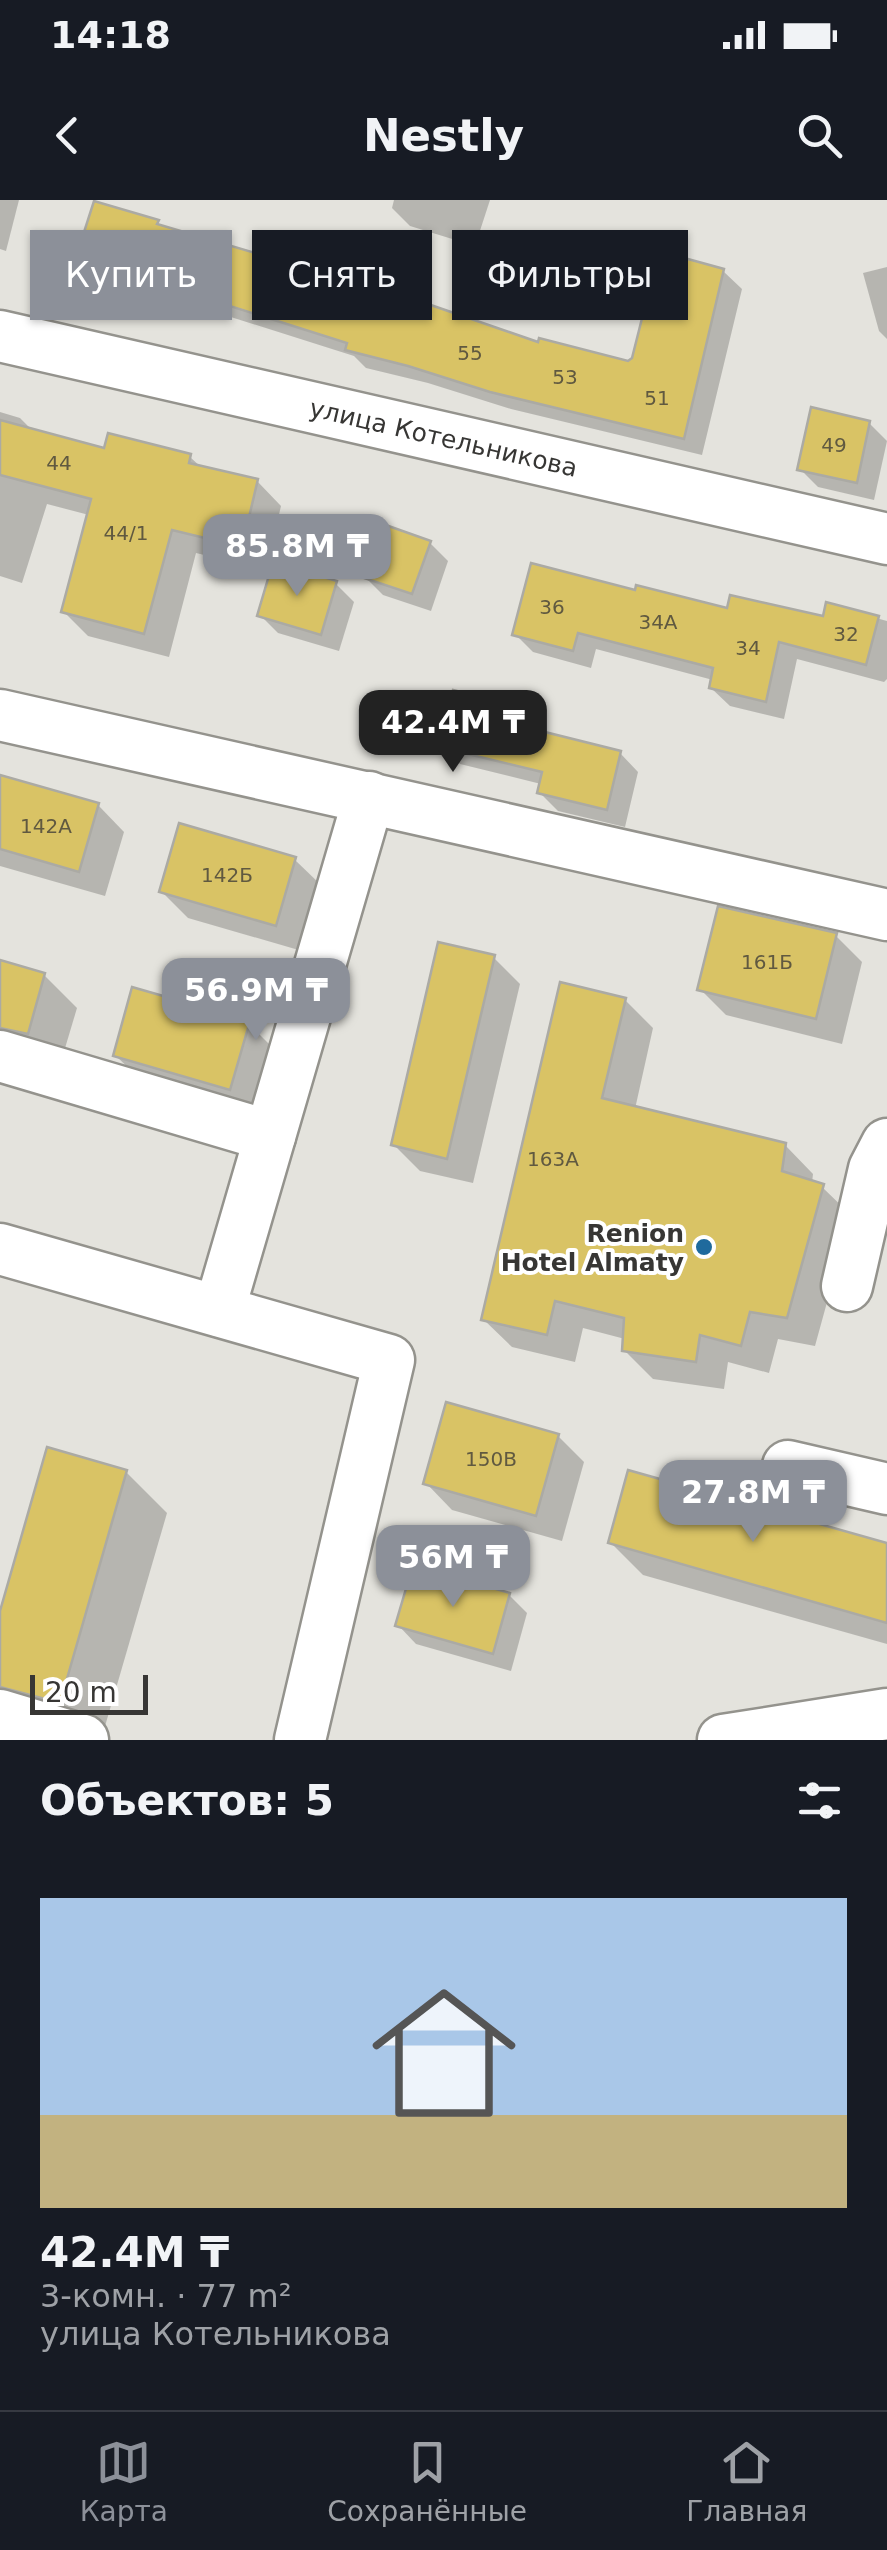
<!DOCTYPE html>
<html lang="ru">
<head>
<meta charset="utf-8">
<style>
  :root { --surface:#171b24; --page:#242831; --text:#f1f3f6; --muted:#9ea1a6; --line:#363941; --accent:#8c9099 }
  body { margin:0; font-family:"DejaVu Sans",sans-serif; background:var(--page); color:var(--text); height:100vh; display:flex; flex-direction:column; font-size:38px; white-space:nowrap }
  * { box-sizing:border-box; margin:0 }
  p { font-size:32px; color:var(--muted) }
  .icon { flex:none; width:55px; height:55px; fill:none; stroke:currentColor; stroke-width:2; stroke-linecap:round; stroke-linejoin:round }
  .map { position:relative; height:1540px; overflow:hidden }
  .sheet { display:flex; flex-direction:column; background:var(--surface); flex:1 }
  .sheet>* { flex:none }
  .guide { position:absolute; left:30px; top:30px; width:828px; height:90px; display:flex; gap:20px }
  .scale { position:absolute; left:30px; bottom:25px; width:118px; box-sizing:border-box; padding-left:10px; border:5px solid #373634; border-top:0; font-size:28px; line-height:35px; white-space:nowrap; color:#373634; -webkit-text-stroke:8px #fff; paint-order:stroke }
  .price { position:absolute; translate:-50% -85px; padding:0 22px; border-radius:20px; background:var(--accent); color:#fff; font-size:32px; line-height:65px; filter:drop-shadow(0 2px 5px #0008) }
  .price::after { content:''; position:absolute; left:50%; top:60px; width:30px; height:22px; margin-left:-15px; background:inherit; clip-path:polygon(0 0,100% 0,50% 100%) }
  .price.on { background:#222; color:#fff }
  ul { padding:0; list-style:none }
  li { display:grid; align-content:center; gap:20px; height:530px; padding:0 40px }
  li+li { border-top:2px solid var(--line) }
  li span { display:grid; place-items:center; height:310px; border-radius:0px; color:#555 }
  li>.icon { margin-inline-start:auto }
  span .icon { width:180px; height:180px; fill:#fffc; stroke-width:1 }
  li b { font-size:42px }
  h2 { display:flex; justify-content:space-between; align-items:center; height:120px; padding:0 40px; font-size:42px }
  .chip { padding:0 35px; border-radius:0px; background:var(--surface); box-shadow:0 2px 8px #0004; font-size:35px; line-height:90px }
  .chip.on { background:var(--accent); color:#fff }
  .status { display:flex; justify-content:space-between; align-items:center; height:70px; padding:0 50px; background:var(--surface); direction:ltr }
  .status svg { height:28px; fill:currentColor }
  header { display:flex; justify-content:space-between; align-items:center; height:130px; padding:0 40px; background:var(--surface); font-size:45px; font-weight:600 }
  .tabs { display:flex; justify-content:space-around; align-items:center; height:140px; border-top:2px solid var(--line); background:var(--surface); font-size:28px; color:var(--muted) }
  .tabs a { display:grid; justify-items:center; gap:5px }
  .tabs .on { color:var(--accent) }
  .map>svg:first-child { display:block }
</style>
</head>
<body>
<div class="status"><b>14:18</b><svg viewBox="0 0 49 12"><path d="M0 12V9h3v3zM5 12V6h3v6zM10 12V3h3v9zM15 12V0h3v12zM26 1h20v11H26zM47 4h2v5h-2z"/></svg></div>
<header><svg class="icon" aria-label="back" viewBox="0 0 24 24"><path d="M15 5l-7 7 7 7"/></svg>Nestly<svg class="icon" aria-label="search" viewBox="0 0 24 24"><circle cx="10" cy="10" r="6"/><path d="M15 15l6 6"/></svg></header>
<div class="map">
<svg width="887" height="1540" viewBox="0 0 887 1540">
  <rect width="100%" height="100%" fill="#e4e3dd"/>
  <!-- shadow -->
  <g fill="#0003">
    <path d="M0,0H19L6,51L0,49Z"/>
    <path d="M394,0H490L475,46L410,26L392,8Z"/>
    <path d="M157,22L164,29L540,145L629,164L723,71L742,89L702,255L511,209L428,183L366,168L354,156L98,75L79,56Z"/>
    <path d="M887,67V139L879,131L863,73Z"/>
    <path d="M0,212L20,218L34,232L106,251L190,257L202,268L257,281L281,306L266,370L196,353L169,457L88,436L64,412L89,315L47,304L22,383L0,376Z"/>
    <path d="M869,223L887,241L874,300L818,287L800,269Z"/>
    <path d="M430,343L448,361L431,411L383,395L364,376Z"/>
    <path d="M335,383L354,402L339,451L278,433L260,415Z"/>
    <path d="M637,393L729,411L825,419L828,405L887,421V479L884,482L797,459L784,519L730,506L711,488L713,480L596,449L591,468L533,452L515,434Z"/>
    <path d="M528,511L546,529L545,535L620,553L638,572L625,627L558,611L539,592L541,584L460,564L442,546Z"/>
    <path d="M0,577L98,605L124,632L105,696L0,666Z"/>
    <path d="M294,659L321,685L302,751L188,718L162,692Z"/>
    <path d="M836,736L862,762L842,844L726,815L700,789Z"/>
    <path d="M494,758L520,784L473,983L420,971L393,944Z"/>
    <path d="M0,762L44,775L77,808L60,865L0,854Z"/>
    <path d="M625,800L653,828L635,909L785,945L813,974L812,983L822,987L851,1015L815,1146L778,1139L769,1173L728,1162L724,1189L653,1179L624,1150L625,1139L583,1128L575,1162L512,1147L483,1119Z"/>
    <path d="M248,823L275,850L256,914L142,881L115,855Z"/>
    <path d="M558,1236L584,1262L562,1341L452,1310L426,1283Z"/>
    <path d="M126,1272L167,1313L101,1540L0,1498V1420Z"/>
    <path d="M610,1342L887,1346V1444L643,1375Z"/>
    <path d="M509,1395L527,1413L511,1471L416,1444L398,1425Z"/>
  </g>
  <!-- building -->
  <g fill="#d9c365" stroke="#abaaa4" stroke-width="2.5">
    <path d="M94,1L159,20L157,24L425,103L538,142L539,138L628,161L632,158L659,51L724,69L684,239L490,192L408,166L345,150L347,143L173,88L174,85L76,57Z"/>
    <path d="M811,207L870,221L857,283L797,270Z"/>
    <path d="M0,220L104,248L108,233L191,254L189,263L258,279L242,347L172,330L144,434L61,412L91,299L0,275Z"/>
    <path d="M380,323L431,341L412,394L361,377Z"/>
    <path d="M273,362L337,381L321,435L257,416Z"/>
    <path d="M531,363L635,390L636,385L727,408L730,395L823,416L826,402L879,416L866,465L779,442L766,502L709,488L713,468L578,433L573,451L512,435Z"/>
    <path d="M453,490L529,509L525,527L621,551L607,610L537,593L542,572L439,547Z"/>
    <path d="M0,575L99,603L79,672L0,649Z"/>
    <path d="M179,623L296,657L276,726L159,692Z"/>
    <path d="M718,706L837,733L816,819L697,790Z"/>
    <path d="M438,742L495,755L447,959L391,945Z"/>
    <path d="M0,760L45,773L28,834L0,828Z"/>
    <path d="M560,782L626,798L602,898L786,943L782,971L824,984L787,1118L750,1112L741,1146L700,1135L696,1162L622,1151L624,1118L555,1101L547,1135L481,1120Z"/>
    <path d="M132,787L250,821L230,890L113,856Z"/>
    <path d="M446,1202L559,1234L536,1316L423,1284Z"/>
    <path d="M47,1247L127,1270L60,1503L0,1487V1411Z"/>
    <path d="M628,1270L887,1343V1423L608,1343Z"/>
    <path d="M413,1365L510,1393L493,1454L395,1426Z"/>
  </g>
  <g fill="none" stroke-linecap="round" stroke-linejoin="round">
    <!-- minor casing -->
    <g stroke="#94938d" stroke-width="55">
      <g id="minor">
        <path id="s1" d="M0,136L887,339"/>
        <path d="M0,515L887,715"/>
        <path d="M0,856L270,936"/>
        <path d="M0,1049L389,1160L300,1540"/>
        <path d="M847,1086L874,969L887,944"/>
        <path d="M219,1111L369,597"/>
        <path d="M788,1266L887,1289"/>
        <path d="M0,1515L83,1540"/>
        <path d="M723,1540L887,1514"/>
      </g>
    </g>
    <!-- minor -->
    <use href="#minor" stroke="#fff" stroke-width="50"/>
  </g>
  <!-- markers -->
  <circle fill="#1f6a9d" stroke="#fff" stroke-width="4" cx="704" cy="1047" r="10"/>
  <g text-anchor="middle" dominant-baseline="central" stroke-width="8" stroke-linejoin="round" paint-order="stroke">
    <!-- number labels -->
    <g font-size="20" fill="#605940">
      <text x="470" y="153">55</text>
      <text x="565" y="177">53</text>
      <text x="657" y="198">51</text>
      <text x="834" y="245">49</text>
      <text x="59" y="263">44</text>
      <text x="126" y="333">44/1</text>
      <text x="552" y="407">36</text>
      <text x="658" y="422">34А</text>
      <text x="846" y="434">32</text>
      <text x="748" y="448">34</text>
      <text x="46" y="626">142А</text>
      <text x="227" y="675">142Б</text>
      <text x="767" y="762">161Б</text>
      <text x="553" y="959">163А</text>
      <text x="491" y="1259">150В</text>
    </g>
    <!-- street labels -->
    <g font-size="25" fill="#373634" stroke="#fff">
      <text stroke="none"><textPath href="#s1" startOffset="455">улица Котельникова</textPath></text>
    </g>
    <!-- poi labels -->
    <g font-size="25" font-weight="bold" fill="#373634" stroke="#fff" text-anchor="end">
      <text x="684" y="1033">Renion<tspan x="684" dy="29">Hotel Almaty</tspan></text>
    </g>
  </g>
</svg>
<div class="scale">20 m</div>
<b class="price" style="left:297px;top:399px">85.8M ₸</b>
<b class="price on" style="left:453px;top:575px">42.4M ₸</b>
<b class="price" style="left:256px;top:843px">56.9M ₸</b>
<b class="price" style="left:753px;top:1345px">27.8M ₸</b>
<b class="price" style="left:453px;top:1410px">56M ₸</b>
<div class="guide">
<a class="chip on">Купить</a>
<a class="chip">Снять</a>
<a class="chip">Фильтры</a>
</div>
</div>
<section class="sheet">
<h2>Объектов: 5<svg class="icon" aria-label="filters" viewBox="0 0 24 24"><path d="M4 7h16M4 17h16"/><circle cx="9" cy="7" r="2"/><circle cx="15" cy="17" r="2"/></svg></h2>
<ul>
<li><span style="background:linear-gradient(#a9c7e8 70%,#c2b280 0)"><svg class="icon" aria-label="home" viewBox="0 0 24 24"><path d="M3 11l9-7 9 7M6 9v11h12V9"/></svg></span><div><b>42.4M ₸</b><p>3-комн. · 77 m²</p><p>улица Котельникова</p></div></li>
</ul>
</section>
<nav class="tabs">
<a class="on"><svg class="icon" aria-label="map" viewBox="0 0 24 24"><path d="M3 6l6-2 6 2 6-2v14l-6 2-6-2-6 2zM9 4v14M15 6v14"/></svg>Карта</a>
<a><svg class="icon" aria-label="saved" viewBox="0 0 24 24"><path d="M7 4h10v16l-5-4-5 4z"/></svg>Сохранённые</a>
<a><svg class="icon" aria-label="home" viewBox="0 0 24 24"><path d="M3 11l9-7 9 7M6 9v11h12V9"/></svg>Главная</a>
</nav>
</body>
</html>
